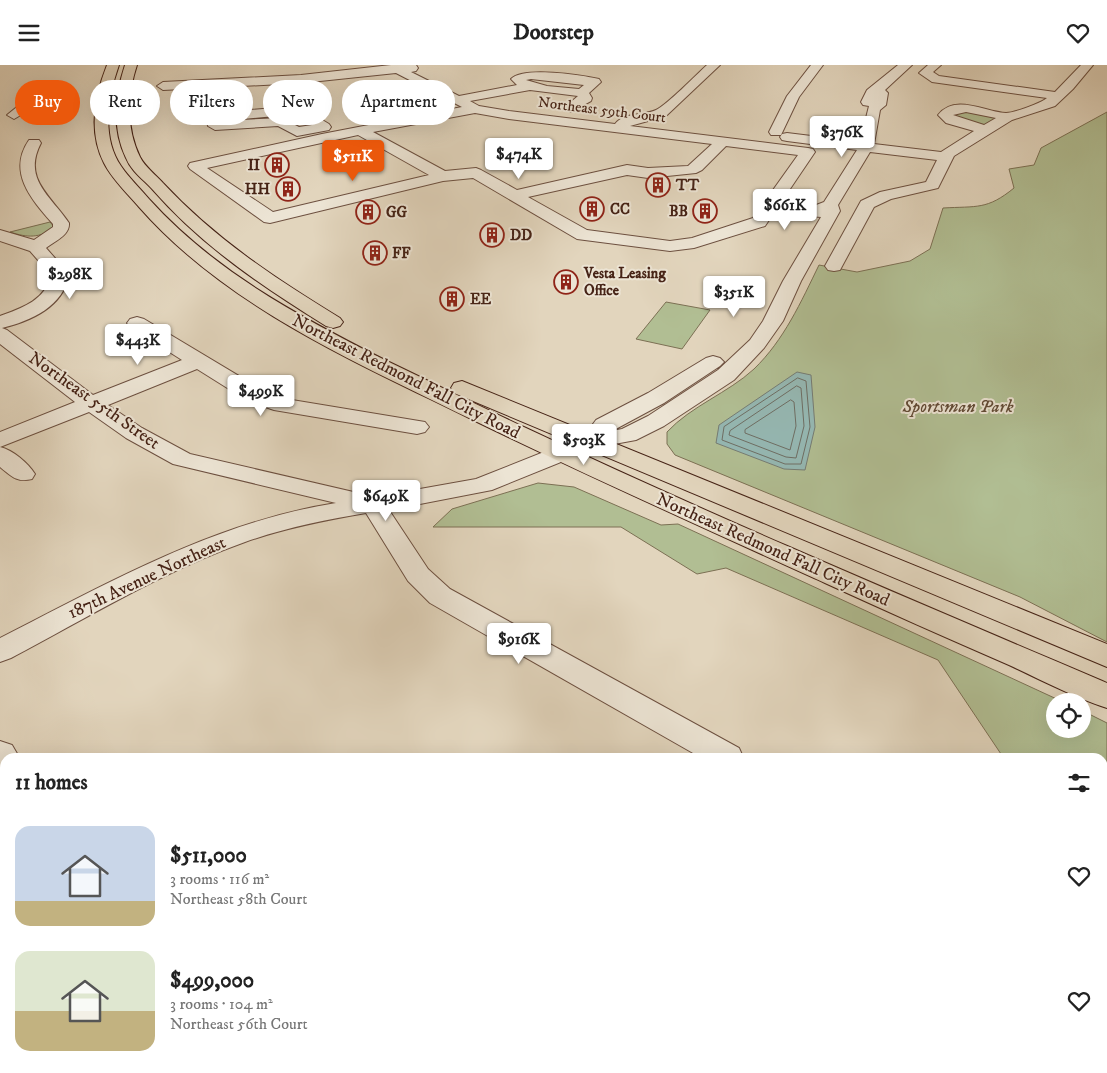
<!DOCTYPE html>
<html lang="en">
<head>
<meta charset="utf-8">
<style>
  :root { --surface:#fff; --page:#f2f2f2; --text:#222; --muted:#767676; --accent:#ea580c }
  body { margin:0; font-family:"IM FELL DW Pica",serif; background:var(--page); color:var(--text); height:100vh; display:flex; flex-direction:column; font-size:19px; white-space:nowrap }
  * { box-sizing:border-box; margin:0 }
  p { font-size:16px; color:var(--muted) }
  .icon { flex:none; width:28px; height:28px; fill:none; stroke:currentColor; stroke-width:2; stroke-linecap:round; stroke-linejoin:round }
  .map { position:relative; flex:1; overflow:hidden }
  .sheet { position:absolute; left:0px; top:688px; width:1108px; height:321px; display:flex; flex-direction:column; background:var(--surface); border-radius:15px 15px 0 0; box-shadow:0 5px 20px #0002 }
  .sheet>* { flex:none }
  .hud { position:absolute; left:15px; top:15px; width:500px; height:45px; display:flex; gap:10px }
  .buttons { position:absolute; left:1046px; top:628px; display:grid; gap:10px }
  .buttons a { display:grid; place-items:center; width:45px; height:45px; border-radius:50%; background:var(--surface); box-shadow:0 5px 20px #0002; font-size:25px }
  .price { position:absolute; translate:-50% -42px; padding:0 11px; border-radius:5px; background:#fff; color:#222; font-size:16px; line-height:32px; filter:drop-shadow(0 1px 2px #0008) }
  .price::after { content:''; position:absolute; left:50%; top:30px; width:15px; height:11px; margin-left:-8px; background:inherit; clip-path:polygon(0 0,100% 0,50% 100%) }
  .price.selected { background:var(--accent); color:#fff }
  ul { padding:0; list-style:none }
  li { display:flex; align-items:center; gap:15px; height:125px; padding:0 15px }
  li span { display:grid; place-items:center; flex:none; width:140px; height:100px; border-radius:15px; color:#555 }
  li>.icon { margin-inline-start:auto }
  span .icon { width:60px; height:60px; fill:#fffc; stroke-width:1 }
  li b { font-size:21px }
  h2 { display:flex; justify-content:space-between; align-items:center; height:60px; padding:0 15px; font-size:21px }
  .pill { padding:0 18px; border-radius:22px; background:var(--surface); box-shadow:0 5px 20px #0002; font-size:18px; line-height:45px }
  .pill.selected { background:var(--accent); color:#fff }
  header { display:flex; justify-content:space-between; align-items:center; height:65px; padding:0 15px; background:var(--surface); font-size:22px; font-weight:700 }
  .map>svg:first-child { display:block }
</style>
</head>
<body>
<header><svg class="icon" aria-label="menu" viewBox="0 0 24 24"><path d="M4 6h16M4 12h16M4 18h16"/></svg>Doorstep<svg class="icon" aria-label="heart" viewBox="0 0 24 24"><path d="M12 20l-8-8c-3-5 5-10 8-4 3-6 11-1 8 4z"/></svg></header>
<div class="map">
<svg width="1107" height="1008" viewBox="0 0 1107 1008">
  <rect width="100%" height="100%" fill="#e2d5bd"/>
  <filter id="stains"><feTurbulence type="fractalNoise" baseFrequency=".004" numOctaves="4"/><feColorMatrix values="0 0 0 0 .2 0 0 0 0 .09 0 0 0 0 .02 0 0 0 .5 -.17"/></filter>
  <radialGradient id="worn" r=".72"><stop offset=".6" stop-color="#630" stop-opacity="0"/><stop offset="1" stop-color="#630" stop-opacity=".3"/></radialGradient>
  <!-- green -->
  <g fill="#b1be93" stroke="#7c7054">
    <path d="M963,46L999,52L989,60H980L952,50Z"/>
    <path d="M1107,47V577L1020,532L675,390L667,379V367C691,341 728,328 754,304C784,275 801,237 819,200L857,207L910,196L930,184L943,143C977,141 987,145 1014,123L1009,104L1034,100L1041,83Z"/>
    <path d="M50,157L55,163C39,173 28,173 10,167Z"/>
    <path d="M666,237L710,245L682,284L636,274Z"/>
    <path d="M538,418L574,422L661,460L678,459L1061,636H1055V664H1082L1083,646L1107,658V830L1102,825V692H1003L938,595L726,503L697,509L621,462H433L452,444Z"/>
  </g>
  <!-- water -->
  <path fill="#95b8b3" stroke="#757c74" d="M797,307L811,310L815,362L805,405L784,404L716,378L719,360Z"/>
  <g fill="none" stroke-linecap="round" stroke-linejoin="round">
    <!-- shore -->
    <g stroke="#6e6e64" stroke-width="1">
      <path d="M798,313L806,316L810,362L801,399H785L722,375L724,362Z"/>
      <path d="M797,321L801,323L804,361L796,393L786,392L729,370L730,366Z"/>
      <path d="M791,335L794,337L796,361L790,385L745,368V365Z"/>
    </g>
    <!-- minor casing -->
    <g stroke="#6d5040" stroke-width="2">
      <g id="minor">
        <path d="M391,0H416L418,3L416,6L411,7L459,31L517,20L511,14C523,1 582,10 599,14L601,17L589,28L592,33L591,36L571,47L564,43L578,31L530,25L470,36L479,41L509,46L615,59C624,47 644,51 656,45C667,40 696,10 707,0H720L666,51L630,61L808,83L813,84L815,87L765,161L694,183L670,186L577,174L473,113L443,116L270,158L264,157L190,104L188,101L190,98L322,69L462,42L396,8L301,18L163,25L157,21L163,17L301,10ZM531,14L584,20L579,24L547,21L526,15ZM475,48L509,54L712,79L688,101L648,103L627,100L517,125L481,105L476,103L445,106L373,67ZM358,70L429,110L273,147L207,103ZM726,81L798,90L753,153L692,173L670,176L587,165L528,132L627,110L648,113L696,108L702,105Z"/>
        <path d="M811,0H823L799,32L781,70H771L769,67L787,31Z"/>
        <path d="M898,0H912L885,25L888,28L886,40L880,45L874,79L941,87L974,66L946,58L938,50C955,28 985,47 1006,48C1014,48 1041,38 1047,33L932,17L919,8L928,0H941L933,7L939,11L1055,27L1081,0H1093L1073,24L1055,41L1012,55L954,91L938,123L891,134L874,142L840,205L834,206L828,205L825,201L861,136L880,127L926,117L937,95L870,87L838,140L840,146L801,216L783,256L764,283L734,315L664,361L636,375L598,382L492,425L389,445L428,504L450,524L739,683L743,692H700L430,538L408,516L366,448C325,455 284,463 245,477C163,506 87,553 11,593L0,597V573C108,518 215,457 336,438L173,399L126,373L89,347L0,382C13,385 28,398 35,409L32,414C17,418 11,411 0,402V367L75,337L0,279V251C22,243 46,235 51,210L30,186L0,176V165L34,175L53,162V159C31,134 7,107 29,75H39L41,78C22,114 51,131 69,158C70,170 55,176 46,183L69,209C64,241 31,256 2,263L7,265L93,330L182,295L130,262L127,258L130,254L137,252L144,254L264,326L286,334L425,357L429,362L425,367L417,369L274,345L248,336L197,304L108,340L142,363L190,389L375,432L476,414L584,371L596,355L648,328L706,293L713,291L720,293L724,297L720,301L664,338L612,366L622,364L648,351L718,305L750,275L763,256L783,216L821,152L809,151L807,148L811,142L824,137L857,85L787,76L782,75L780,72L782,69L787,68L860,77L869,41L863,40L861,37L867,25ZM966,47L996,53L984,60L953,50Z"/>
        <path d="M70,33L75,34L77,37L75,40L31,44L14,54L7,50L23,37Z"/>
        <path d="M299,41L329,59L331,62L329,65L297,71L278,61L215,65L208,61L207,54L209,51L226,47ZM296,49L312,60L299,62L281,53L221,56Z"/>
        <path d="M0,676L12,680L19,692H5V710L0,708Z"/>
        <path d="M5,822V857L0,859V824Z"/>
        <path d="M104,1004H147L146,1008H102Z"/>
        <path d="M951,1004H993L994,1008H950Z"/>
      </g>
    </g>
    <!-- major casing -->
    <g stroke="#462316" stroke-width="2">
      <g id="major">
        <path d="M107,0H119C108,31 101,72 121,101C129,113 140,123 149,134C215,207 300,252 387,296C433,318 479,341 526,363C717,453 912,535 1107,618V643C1073,632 1041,615 1009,600C947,573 886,546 825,518C706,464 588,411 471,354C354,296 227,242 139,142C127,128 112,114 104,98C88,67 95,30 107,0Z"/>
        <path d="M125,0H137C127,30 126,63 140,92C145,102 156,110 163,118C214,173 276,214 340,253L343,257L340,261L333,263L326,261C263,222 202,181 153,125C144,115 131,106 126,93C112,64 115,30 125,0Z"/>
        <path d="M462,316L1107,579V602L454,328L451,323L454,318Z"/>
      </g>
    </g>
    <!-- minor -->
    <use href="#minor" fill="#ece4d4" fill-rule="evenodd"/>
    <!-- major -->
    <use href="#major" fill="#e2d5bd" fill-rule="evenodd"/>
  </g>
  <!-- icons -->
  <defs>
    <g id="building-ring" transform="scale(1.25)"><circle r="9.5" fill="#ece4d4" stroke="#8f2418" stroke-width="1.5"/><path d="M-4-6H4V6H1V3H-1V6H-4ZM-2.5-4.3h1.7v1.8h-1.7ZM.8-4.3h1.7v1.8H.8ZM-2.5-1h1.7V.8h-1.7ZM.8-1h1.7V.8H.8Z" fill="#8f2418"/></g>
  </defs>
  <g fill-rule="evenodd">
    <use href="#building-ring" x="277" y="100"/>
    <use href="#building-ring" x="658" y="120"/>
    <use href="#building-ring" x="288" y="124"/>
    <use href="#building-ring" x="592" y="144"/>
    <use href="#building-ring" x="705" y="146"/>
    <use href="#building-ring" x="368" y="147"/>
    <use href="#building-ring" x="492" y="170"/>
    <use href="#building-ring" x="375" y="188"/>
    <use href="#building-ring" x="566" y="217"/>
    <use href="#building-ring" x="452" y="234"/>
  </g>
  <g text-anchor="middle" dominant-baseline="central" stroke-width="4" stroke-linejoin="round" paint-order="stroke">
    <!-- far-street labels -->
    <g font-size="15" fill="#462316" stroke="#ece4d4">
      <text transform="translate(602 45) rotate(7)">Northeast 59th Court</text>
    </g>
    <!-- far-poi labels -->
    <g font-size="15" font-weight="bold" fill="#462316" stroke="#ece4d4" text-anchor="start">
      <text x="260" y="100" text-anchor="end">II</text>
      <text x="676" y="120">TT</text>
      <text x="270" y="124" text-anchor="end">HH</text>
      <text x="610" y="144">CC</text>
      <text x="688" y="146" text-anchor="end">BB</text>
      <text x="386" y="147">GG</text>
      <text x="510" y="170">DD</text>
      <text x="392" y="188">FF</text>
      <text x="584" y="208">Vesta Leasing<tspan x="584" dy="17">Office</tspan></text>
      <text x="470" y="234">EE</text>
    </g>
    <!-- street labels -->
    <g font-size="18" fill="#462316" stroke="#ece4d4">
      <text transform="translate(406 312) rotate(27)">Northeast Redmond Fall City Road</text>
      <text transform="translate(94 336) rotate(35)">Northeast 55th Street</text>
      <text transform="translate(773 485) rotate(24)">Northeast Redmond Fall City Road</text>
      <text transform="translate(147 513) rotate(-25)">187th Avenue Northeast</text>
    </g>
    <!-- park labels -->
    <g font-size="18" font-style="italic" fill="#614a35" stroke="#ece4d4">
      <text x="958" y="342">Sportsman Park</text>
    </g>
  </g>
  <rect width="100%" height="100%" filter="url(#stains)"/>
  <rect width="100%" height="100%" fill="url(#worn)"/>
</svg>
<div class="buttons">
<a><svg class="icon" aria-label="locate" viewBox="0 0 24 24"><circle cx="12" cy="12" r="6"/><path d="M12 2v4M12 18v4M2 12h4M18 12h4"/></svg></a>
</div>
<b class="price" style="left:842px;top:93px">$376K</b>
<b class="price" style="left:519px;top:115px">$474K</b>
<b class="price selected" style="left:353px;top:117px">$511K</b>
<b class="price" style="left:785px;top:166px">$661K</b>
<b class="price" style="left:70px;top:235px">$298K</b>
<b class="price" style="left:734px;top:253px">$351K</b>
<b class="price" style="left:138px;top:301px">$443K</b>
<b class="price" style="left:261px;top:352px">$499K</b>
<b class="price" style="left:584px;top:401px">$503K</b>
<b class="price" style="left:386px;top:457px">$649K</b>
<b class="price" style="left:519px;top:600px">$916K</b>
<div class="hud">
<a class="pill selected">Buy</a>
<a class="pill">Rent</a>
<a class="pill">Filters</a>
<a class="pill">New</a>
<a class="pill">Apartment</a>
</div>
<section class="sheet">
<h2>11 homes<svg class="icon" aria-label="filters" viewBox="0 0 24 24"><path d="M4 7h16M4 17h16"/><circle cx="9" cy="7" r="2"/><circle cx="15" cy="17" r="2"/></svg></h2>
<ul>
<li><span style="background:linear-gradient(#c9d6e8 75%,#c2b280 0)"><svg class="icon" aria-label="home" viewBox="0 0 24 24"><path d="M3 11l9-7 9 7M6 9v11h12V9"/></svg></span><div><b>$511,000</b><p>3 rooms · 116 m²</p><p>Northeast 58th Court</p></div><svg class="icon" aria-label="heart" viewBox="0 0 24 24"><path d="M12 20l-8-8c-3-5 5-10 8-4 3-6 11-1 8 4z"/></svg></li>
<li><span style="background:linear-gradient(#dfe7d0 60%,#c2b280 0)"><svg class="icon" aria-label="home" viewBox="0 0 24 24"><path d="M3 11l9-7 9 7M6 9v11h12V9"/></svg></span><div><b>$499,000</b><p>3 rooms · 104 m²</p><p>Northeast 56th Court</p></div><svg class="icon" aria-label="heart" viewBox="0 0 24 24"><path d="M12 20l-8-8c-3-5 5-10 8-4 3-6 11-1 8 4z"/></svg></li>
</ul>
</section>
</div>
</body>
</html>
